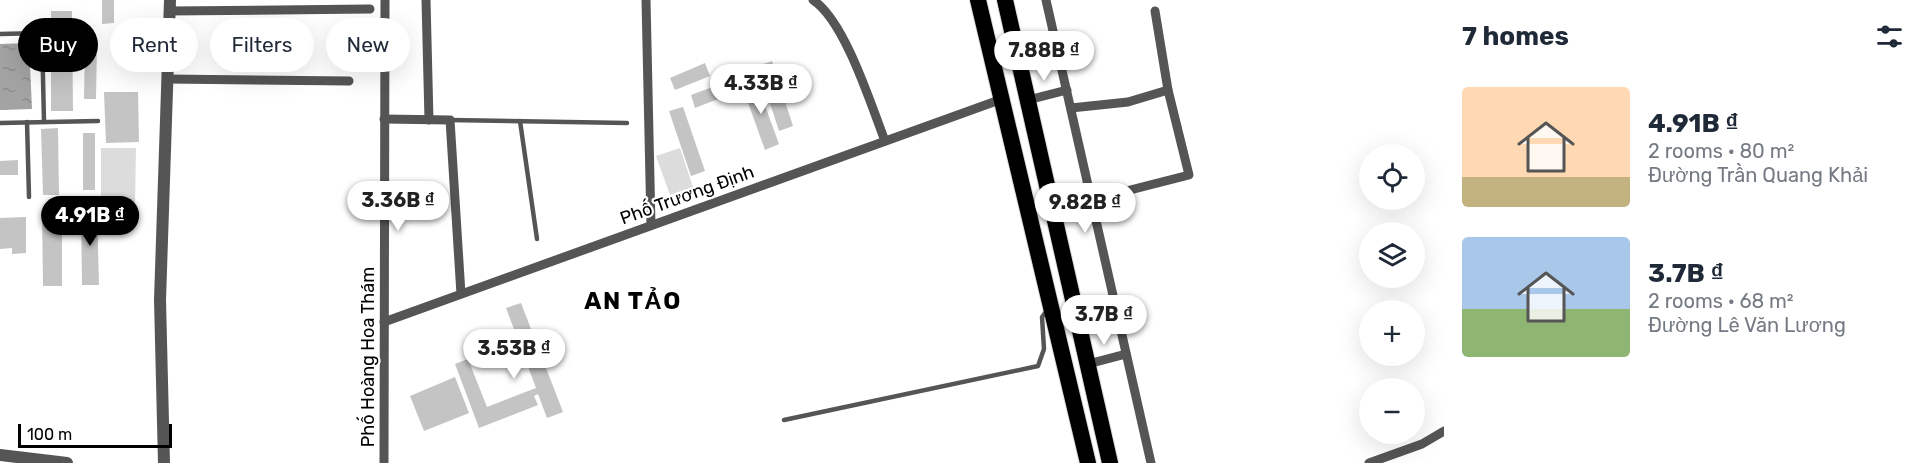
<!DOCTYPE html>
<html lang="en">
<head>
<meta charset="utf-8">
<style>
  :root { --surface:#fff; --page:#f2f2f3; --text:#1f2937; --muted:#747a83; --accent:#000 }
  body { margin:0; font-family:Rubik,sans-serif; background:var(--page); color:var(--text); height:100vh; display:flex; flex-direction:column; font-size:22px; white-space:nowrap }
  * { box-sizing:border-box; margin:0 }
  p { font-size:20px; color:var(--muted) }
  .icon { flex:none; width:33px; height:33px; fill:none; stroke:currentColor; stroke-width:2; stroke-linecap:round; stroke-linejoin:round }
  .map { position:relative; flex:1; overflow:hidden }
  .drawer { display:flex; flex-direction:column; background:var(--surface); width:480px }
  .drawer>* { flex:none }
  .hud { position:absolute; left:18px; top:18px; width:570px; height:54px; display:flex; gap:12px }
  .controls { position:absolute; left:1359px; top:144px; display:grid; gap:12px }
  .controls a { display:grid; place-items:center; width:66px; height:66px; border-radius:50%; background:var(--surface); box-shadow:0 6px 24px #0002; font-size:30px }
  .scale { position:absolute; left:18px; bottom:15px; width:154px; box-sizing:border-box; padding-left:6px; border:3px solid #000; border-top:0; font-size:16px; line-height:21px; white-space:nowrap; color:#000; -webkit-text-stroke:4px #fff; paint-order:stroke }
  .price { position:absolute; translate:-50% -51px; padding:0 14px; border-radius:21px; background:#fff; color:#222; font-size:20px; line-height:39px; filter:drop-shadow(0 2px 3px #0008) }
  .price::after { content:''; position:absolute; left:50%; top:36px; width:18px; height:14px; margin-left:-9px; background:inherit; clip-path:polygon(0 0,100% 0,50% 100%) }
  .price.on { background:var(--accent); color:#fff }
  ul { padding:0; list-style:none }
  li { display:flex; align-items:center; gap:18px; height:150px; padding:0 18px }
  li span { display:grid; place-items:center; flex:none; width:168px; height:120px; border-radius:6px; color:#555 }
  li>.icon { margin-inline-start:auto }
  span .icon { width:72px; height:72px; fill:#fffc; stroke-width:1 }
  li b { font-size:26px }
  h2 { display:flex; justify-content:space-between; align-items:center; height:72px; padding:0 18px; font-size:26px }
  .tag { padding:0 21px; border-radius:27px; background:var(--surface); box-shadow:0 6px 24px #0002; font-size:21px; line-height:54px }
  .tag.on { background:var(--accent); color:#fff }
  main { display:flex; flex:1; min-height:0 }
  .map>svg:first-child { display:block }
</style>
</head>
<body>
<main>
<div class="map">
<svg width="1444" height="463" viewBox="0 0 1444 463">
  <defs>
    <pattern id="water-ripples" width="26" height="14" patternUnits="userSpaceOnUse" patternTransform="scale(1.5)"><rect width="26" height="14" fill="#a3a3a3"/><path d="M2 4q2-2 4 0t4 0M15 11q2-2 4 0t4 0" fill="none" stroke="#8b8b8b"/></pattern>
  </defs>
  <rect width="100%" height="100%" fill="#fff"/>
  <!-- grass -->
  <g fill="#dcdcdc">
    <path d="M101,148H136L135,204H101Z"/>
    <path d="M680,148L693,187L670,195L656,156Z"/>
  </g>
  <!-- water -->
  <path fill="url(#water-ripples)" d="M29,43L32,109L0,110V44Z"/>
  <!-- building -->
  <g fill="#c4c4c4">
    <path d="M102,0H114V23L102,24Z"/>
    <path d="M51,11H72L73,111H51Z"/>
    <path d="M85,43H97L96,99H84Z"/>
    <path d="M772,61L793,126L779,131L758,66Z"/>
    <path d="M705,63L710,76L675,90L670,78Z"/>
    <path d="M731,80L736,92L695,108L691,95Z"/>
    <path d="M756,81L779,144L765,150L742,86Z"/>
    <path d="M104,92H138L139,142L106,143Z"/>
    <path d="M683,107L705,171L691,176L669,111Z"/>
    <path d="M58,128L59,195H43L41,129Z"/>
    <rect x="83" y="133" width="12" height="57"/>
    <path d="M18,160V175H0V161Z"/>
    <path d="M81,209H97L99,285H82Z"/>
    <path d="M42,210H62V286H43Z"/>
    <path d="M26,217V253L12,254V248L0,249V218Z"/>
    <path d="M521,303L563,412L547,418L538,394L534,396L538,405L479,428L455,364L468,359L487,407L536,388L506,308Z"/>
    <path d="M455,377L469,413L424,431L410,396Z"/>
  </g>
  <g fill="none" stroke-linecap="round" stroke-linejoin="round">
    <!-- trunk casing -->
    <g stroke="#dbdbdb" stroke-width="18">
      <g id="trunk">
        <path d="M978,0L1088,463"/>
        <path d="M1005,0L1110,463"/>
      </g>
    </g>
    <!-- service -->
    <g stroke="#555" stroke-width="4.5">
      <path d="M0,34L42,33L44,122"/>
      <path d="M450,120L627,123"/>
      <path d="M520,121L537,239"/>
      <path d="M27,122L29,197"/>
      <path d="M0,123L98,121"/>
      <path d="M784,420L1038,366L1044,349L1042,317L1048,309"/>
    </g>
    <!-- minor -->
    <g stroke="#555" stroke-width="9">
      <path d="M426,0L429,120"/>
      <path d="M646,0L651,225"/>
      <path d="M813,0C845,21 871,105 885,141"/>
      <path d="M1046,0L1151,463"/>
      <path d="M169,11L370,9"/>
      <path d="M167,79L349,81"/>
      <path d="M1028,100L1067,90"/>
      <path d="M1071,108L1128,102L1168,90"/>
      <path d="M384,119L450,120L461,294"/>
      <path d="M1091,200L1189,175L1168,90L1155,11"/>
      <path d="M384,322L1002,99"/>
      <path d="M1088,364L1126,354"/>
      <path d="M384,463L385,0"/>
      <path d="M1369,463L1422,444L1444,431"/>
    </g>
    <!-- tertiary -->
    <g stroke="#555" stroke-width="12">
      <path d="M0,455L67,463"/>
      <path d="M164,463L160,300L170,0"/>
    </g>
    <!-- trunk -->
    <use href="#trunk" stroke="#000" stroke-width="16"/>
  </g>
  <g text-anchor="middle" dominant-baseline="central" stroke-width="4.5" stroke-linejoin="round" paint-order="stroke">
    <!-- street labels -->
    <g font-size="18" fill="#000" stroke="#fff">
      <text transform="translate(687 195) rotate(-20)">Phố Trương Định</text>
      <text transform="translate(368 357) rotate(-90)">Phố Hoàng Hoa Thám</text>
    </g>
    <!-- district labels -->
    <g font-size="24" font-weight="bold" letter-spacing="1.5" fill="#000" stroke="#fff">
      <text x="633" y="301">AN TẢO</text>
    </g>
  </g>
</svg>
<div class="controls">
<a><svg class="icon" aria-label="locate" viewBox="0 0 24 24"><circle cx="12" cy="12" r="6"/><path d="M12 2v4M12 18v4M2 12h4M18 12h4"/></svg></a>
<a><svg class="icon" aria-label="layers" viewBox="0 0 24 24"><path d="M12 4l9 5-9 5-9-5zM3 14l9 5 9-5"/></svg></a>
<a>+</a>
<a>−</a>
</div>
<div class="scale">100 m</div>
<b class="price" style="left:1044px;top:82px">7.88B ₫</b>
<b class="price" style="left:761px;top:115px">4.33B ₫</b>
<b class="price" style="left:398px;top:232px">3.36B ₫</b>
<b class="price" style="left:1085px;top:234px">9.82B ₫</b>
<b class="price on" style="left:90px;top:247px">4.91B ₫</b>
<b class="price" style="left:1104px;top:346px">3.7B ₫</b>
<b class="price" style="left:514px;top:380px">3.53B ₫</b>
<div class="hud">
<a class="tag on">Buy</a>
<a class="tag">Rent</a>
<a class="tag">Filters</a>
<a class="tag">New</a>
</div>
</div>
<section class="drawer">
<h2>7 homes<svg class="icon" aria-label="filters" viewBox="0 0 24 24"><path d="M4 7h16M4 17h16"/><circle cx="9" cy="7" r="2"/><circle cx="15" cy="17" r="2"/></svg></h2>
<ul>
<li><span style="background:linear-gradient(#ffd9b3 75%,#c2b280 0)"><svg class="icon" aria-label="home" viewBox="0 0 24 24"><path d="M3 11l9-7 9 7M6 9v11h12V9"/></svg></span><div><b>4.91B ₫</b><p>2 rooms · 80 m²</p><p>Đường Trần Quang Khải</p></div></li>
<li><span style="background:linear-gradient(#a9c7e8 60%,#8fb573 0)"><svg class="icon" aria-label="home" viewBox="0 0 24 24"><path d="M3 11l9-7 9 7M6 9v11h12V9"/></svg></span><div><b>3.7B ₫</b><p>2 rooms · 68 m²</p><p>Đường Lê Văn Lương</p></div></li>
</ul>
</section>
</main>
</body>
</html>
